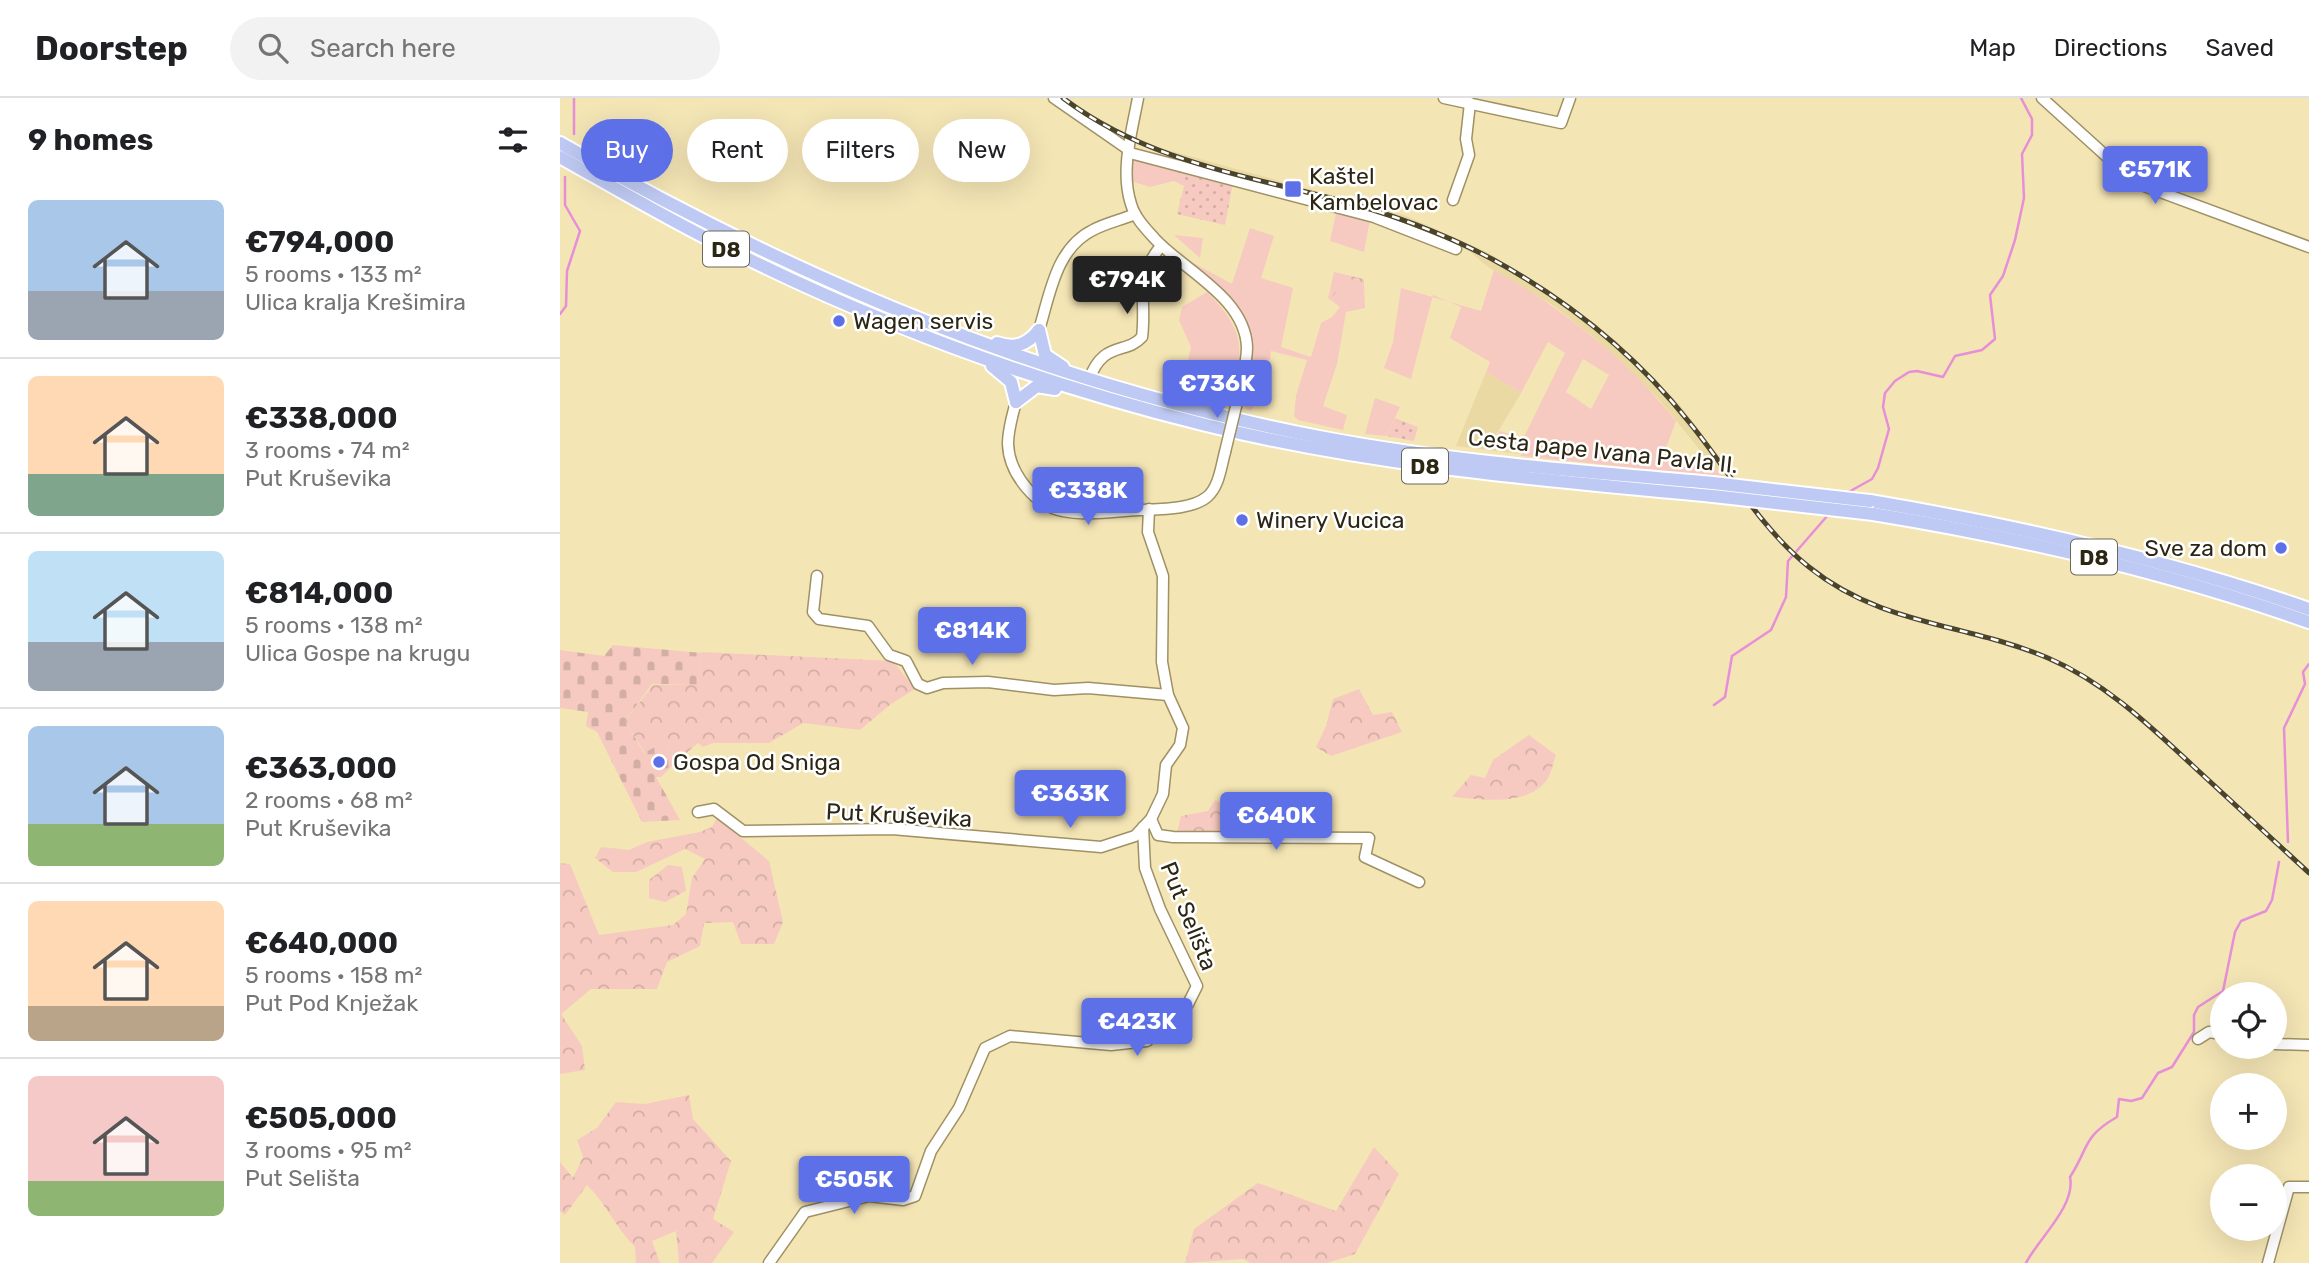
<!DOCTYPE html>
<html lang="en">
<head>
<meta charset="utf-8">
<style>
  :root { --surface:#fff; --page:#f2f2f2; --text:#202124; --muted:#757577; --line:#e0e0e0; --accent:#5d70e8 }
  body { margin:0; font-family:Rubik,sans-serif; background:var(--page); color:var(--text); height:100vh; display:flex; flex-direction:column; font-size:26px; white-space:nowrap }
  * { box-sizing:border-box; margin:0 }
  p { font-size:23px; color:var(--muted) }
  .icon { flex:none; width:38px; height:38px; fill:none; stroke:currentColor; stroke-width:2; stroke-linecap:round; stroke-linejoin:round }
  .map { position:relative; flex:1; overflow:hidden }
  .drawer { display:flex; flex-direction:column; background:var(--surface); width:560px }
  .drawer>* { flex:none }
  .banner { position:absolute; left:21px; top:21px; width:665px; height:63px; display:flex; gap:14px }
  .buttons { position:absolute; left:1650px; top:884px; display:grid; gap:14px }
  .buttons a { display:grid; place-items:center; width:77px; height:77px; border-radius:50%; background:var(--surface); box-shadow:0 7px 28px #0002; font-size:35px }
  .price { position:absolute; translate:-50% -60px; padding:0 16px; border-radius:7px; background:var(--accent); color:#fff; font-size:23px; line-height:46px; filter:drop-shadow(0 2px 4px #0008) }
  .price::after { content:''; position:absolute; left:50%; top:42px; width:21px; height:16px; margin-left:-10px; background:inherit; clip-path:polygon(0 0,100% 0,50% 100%) }
  .price.current { background:#222; color:#fff }
  ul { padding:0; list-style:none }
  li { display:flex; align-items:center; gap:21px; height:175px; padding:0 28px }
  li+li { border-top:2px solid var(--line) }
  li span { display:grid; place-items:center; flex:none; width:196px; height:140px; border-radius:10px; color:#555 }
  li>.icon { margin-inline-start:auto }
  span .icon { width:84px; height:84px; fill:#fffc; stroke-width:1 }
  li b { font-size:30px }
  h2 { display:flex; justify-content:space-between; align-items:center; height:84px; padding:0 28px; font-size:30px }
  .chip { padding:0 24px; border-radius:32px; background:var(--surface); box-shadow:0 7px 28px #0002; font-size:24px; line-height:63px }
  .chip.current { background:var(--accent); color:#fff }
  header { display:flex; align-items:center; gap:42px; box-sizing:border-box; height:98px; padding:0 35px; background:var(--surface); border-bottom:2px solid var(--line) }
  header strong { font-size:33px }
  nav { display:flex; gap:38px; margin-inline-start:auto; font-size:24px }
  .search { width:490px; height:63px; background:var(--page); display:flex; align-items:center; gap:18px; box-sizing:border-box; padding:0 24px; border-radius:38px; color:var(--muted); font-size:26px }
  main { display:flex; flex:1; min-height:0 }
  .map>svg:first-child { display:block }
</style>
</head>
<body>
<header>
<strong>Doorstep</strong>
<div class="search"><svg class="icon" aria-label="search" viewBox="0 0 24 24"><circle cx="10" cy="10" r="6"/><path d="M15 15l6 6"/></svg>Search here</div>
<nav><a>Map</a><a>Directions</a><a>Saved</a></nav>
</header>
<main>
<section class="drawer">
<h2>9 homes<svg class="icon" aria-label="filters" viewBox="0 0 24 24"><path d="M4 7h16M4 17h16"/><circle cx="9" cy="7" r="2"/><circle cx="15" cy="17" r="2"/></svg></h2>
<ul>
<li><span style="background:linear-gradient(#a9c7e8 65%,#9aa5b1 0)"><svg class="icon" aria-label="home" viewBox="0 0 24 24"><path d="M3 11l9-7 9 7M6 9v11h12V9"/></svg></span><div><b>€794,000</b><p>5 rooms · 133 m²</p><p>Ulica kralja Krešimira</p></div></li>
<li><span style="background:linear-gradient(#ffd9b3 70%,#7fa58c 0)"><svg class="icon" aria-label="home" viewBox="0 0 24 24"><path d="M3 11l9-7 9 7M6 9v11h12V9"/></svg></span><div><b>€338,000</b><p>3 rooms · 74 m²</p><p>Put Kruševika</p></div></li>
<li><span style="background:linear-gradient(#bfe0f5 65%,#9aa5b1 0)"><svg class="icon" aria-label="home" viewBox="0 0 24 24"><path d="M3 11l9-7 9 7M6 9v11h12V9"/></svg></span><div><b>€814,000</b><p>5 rooms · 138 m²</p><p>Ulica Gospe na krugu</p></div></li>
<li><span style="background:linear-gradient(#a9c7e8 70%,#8fb573 0)"><svg class="icon" aria-label="home" viewBox="0 0 24 24"><path d="M3 11l9-7 9 7M6 9v11h12V9"/></svg></span><div><b>€363,000</b><p>2 rooms · 68 m²</p><p>Put Kruševika</p></div></li>
<li><span style="background:linear-gradient(#ffd9b3 75%,#b9a48a 0)"><svg class="icon" aria-label="home" viewBox="0 0 24 24"><path d="M3 11l9-7 9 7M6 9v11h12V9"/></svg></span><div><b>€640,000</b><p>5 rooms · 158 m²</p><p>Put Pod Knježak</p></div></li>
<li><span style="background:linear-gradient(#f6c9c9 75%,#8fb573 0)"><svg class="icon" aria-label="home" viewBox="0 0 24 24"><path d="M3 11l9-7 9 7M6 9v11h12V9"/></svg></span><div><b>€505,000</b><p>3 rooms · 95 m²</p><p>Put Selišta</p></div></li>
</ul>
</section>
<div class="map">
<svg width="1749" height="1165" viewBox="0 0 1749 1165">
  <defs>
    <pattern id="forest-crowns" width="20" height="18" patternUnits="userSpaceOnUse" patternTransform="scale(1.75)"><rect width="20" height="18" fill="#f6cac0"/><path d="M2 6a3 3 0 1 1 6 0M12 15a3 3 0 1 1 6 0" fill="none" stroke="#d3aea4"/></pattern>
    <pattern id="cemetery-stones" width="16" height="16" patternUnits="userSpaceOnUse" patternTransform="scale(1.75)"><rect width="16" height="16" fill="#f6cac0"/><path d="M2 7V4a2 2 0 0 1 4 0v3zM10 15v-3a2 2 0 0 1 4 0v3z" fill="#d3aea4"/></pattern>
    <pattern id="park-dots" width="8" height="8" patternUnits="userSpaceOnUse" patternTransform="scale(1.75)"><rect width="8" height="8" fill="#f6cac0"/><path d="M2 2h.1M6 6h.1" fill="none" stroke="#d3aea4" stroke-width="1.8" stroke-linecap="round"/></pattern>
  </defs>
  <rect width="100%" height="100%" fill="#f4e5b5"/>
  <!-- built -->
  <g fill="#ead9a2">
    <path d="M604,51L844,117L929,155L1004,203L1069,256L1120,307L1177,382L1162,379L1096,298L1036,241L994,208L928,169L909,153L879,140L607,63Z"/>
    <path d="M926,274L961,295L936,337L961,351L960,356L896,348Z"/>
  </g>
  <!-- grass -->
  <g fill="#f6cac0" fill-rule="evenodd">
    <path d="M573,60L615,70L614,83L590,89L571,83Z"/>
    <path d="M777,111L810,121L804,154L770,143Z"/>
    <path d="M690,130L714,138L701,180L733,190L721,249L751,259L761,225L772,219L780,209L768,200L770,192L773,197L789,180L804,188L805,210L786,214L777,266L763,308L787,317L783,332L738,322L734,318L736,298L747,262L711,253L706,290L691,313L686,311L683,306C703,222 688,216 628,162L672,186Z"/>
    <path d="M934,172C1004,211 1066,260 1116,323L1103,358L1114,363L1142,364L1145,358L1162,379L961,358V351L950,350L951,343L936,338L940,333L963,341L1005,255L988,244L961,295L926,274L930,264L890,240L901,209L873,197L851,281L824,270L833,244L841,190L921,213ZM1023,261L1049,277L1031,311L1006,294Z"/>
    <path d="M647,194C689,236 685,257 665,310L621,293L631,249L619,222L622,209Z"/>
    <path d="M815,300L840,309L826,338L805,336Z"/>
  </g>
  <!-- forest -->
  <g fill="url(#forest-crowns)">
    <path d="M614,137L643,140L640,160Z"/>
    <path d="M774,174L804,181V188L789,180L773,198L770,192Z"/>
    <path d="M142,554L333,563L355,591L331,606L300,632L243,625L209,645H153L143,649L138,645L116,664L104,644L85,655L65,623L93,587H138Z"/>
    <path d="M799,591L813,617L832,614L842,634L771,658L756,649L766,628L773,601Z"/>
    <path d="M969,637L996,657C993,665 991,677 986,683C965,709 921,701 892,699L911,677L925,680L933,662Z"/>
    <path d="M655,702L678,713L668,732L617,735L621,718L648,713Z"/>
    <path d="M157,720L209,763L223,824L214,846H181L173,824L144,825L140,848L107,864L97,891H31L1,916L22,948L25,972L0,976V765L10,766L39,837L113,827L126,816L132,780L145,761L125,751L76,774H53L35,760L41,749L69,752L87,744L140,734L152,729Z"/>
    <path d="M108,767L122,769L126,793L105,804L89,800V782Z"/>
    <path d="M129,997L133,1021L171,1063L153,1121L174,1134L152,1165H119L116,1133L92,1143L100,1165H76L75,1149C55,1129 47,1107 27,1087L5,1117L0,1113V1064L13,1080L23,1059L17,1042L37,1030L56,1004L85,1006Z"/>
    <path d="M814,1049L839,1076L795,1156L767,1165H690L684,1161L625,1165L634,1131L698,1085L776,1113Z"/>
  </g>
  <!-- cemetery -->
  <path fill="url(#cemetery-stones)" d="M53,547L142,555L138,587L92,586L65,623L84,655L104,644L116,664L101,679H96L120,722L82,724L37,634L26,628L28,614L0,610V552L44,558Z"/>
  <!-- park -->
  <g fill="url(#park-dots)">
    <path d="M615,70L673,85L665,127L617,116L624,88L614,83Z"/>
    <path d="M835,320L858,329L854,343L826,338Z"/>
  </g>
  <g fill="none" stroke-linecap="round" stroke-linejoin="round">
    <!-- stream -->
    <g stroke="#e68fd8" stroke-width="2.5">
      <path d="M14,0V36"/>
      <path d="M0,216L6,208L7,173L20,133L5,107V79"/>
      <path d="M1285,396L1312,381L1318,370L1329,331L1323,309L1325,295L1335,283L1349,274L1357,273L1383,279L1395,258L1422,252L1435,241L1430,197L1443,178L1455,142L1464,100L1462,56L1472,37V21L1461,0"/>
      <path d="M1154,607L1165,599L1172,558L1211,532L1226,499L1228,463L1268,417"/>
      <path d="M1728,744L1724,630L1745,586L1743,574L1749,566"/>
      <path d="M1466,1165C1478,1141 1516,1108 1510,1079C1529,1050 1522,1039 1557,1019L1559,1001L1571,1003L1582,1000L1598,975L1612,969L1634,934V917L1638,909L1663,893L1675,834L1681,823L1706,813L1712,802L1719,764"/>
    </g>
    <!-- minor casing -->
    <g stroke="#9f9164" stroke-width="13">
      <g id="minor">
        <path d="M494,0L569,52"/>
        <path d="M578,0C572,33 560,73 571,106C575,120 586,131 595,141C625,173 685,200 687,249C687,265 682,281 679,296"/>
        <path d="M884,0L1001,25L1010,0"/>
        <path d="M1482,0L1576,85L1749,149"/>
        <path d="M570,55L814,119L896,151"/>
        <path d="M893,102L909,57L906,41L910,5"/>
        <path d="M479,232C490,196 496,150 533,132C546,125 561,122 575,116"/>
        <path d="M529,282C543,242 566,257 582,239C587,200 573,182 601,148"/>
        <path d="M456,304C452,318 448,332 448,346C449,375 475,408 503,413C527,418 555,413 579,412C599,411 631,412 647,399C659,389 661,369 665,354"/>
        <path d="M257,478L253,514L259,521L308,528L329,557L346,563L358,586L367,590L383,585L428,584L494,592L528,590L608,597"/>
        <path d="M138,714L154,711L183,733L332,731L541,749L575,738L591,721L603,696L606,667L620,647L623,630L608,597L602,564L603,478L588,434L589,411"/>
        <path d="M591,721L598,737L613,739L809,740L805,759L859,784"/>
        <path d="M1638,941L1649,934L1662,936"/>
        <path d="M1715,946L1749,947"/>
        <path d="M1698,948H1699"/>
        <path d="M209,1165L245,1114L309,1098L343,1102L355,1098L371,1053L399,1010L425,950L450,938L551,947L587,943L628,906L637,888L600,811L585,770L583,729"/>
        <path d="M1708,1165L1729,1089H1749"/>
      </g>
    </g>
    <!-- major casing -->
    <g stroke="#fff" stroke-width="16">
      <g id="major">
        <path d="M0,45C240,183 486,286 759,339C889,364 1021,373 1153,385"/>
        <path d="M0,59C55,90 109,122 166,150C319,227 480,286 646,327C812,368 983,382 1153,398"/>
        <path d="M479,232L485,257L503,269"/>
        <path d="M437,245C455,251 467,247 479,232"/>
        <path d="M432,268L451,284L456,304"/>
        <path d="M456,304L477,288L495,291"/>
        <path d="M1310,403C1459,428 1606,461 1749,511"/>
        <path d="M1313,416C1461,440 1607,474 1749,524"/>
      </g>
    </g>
    <!-- minor -->
    <use href="#minor" stroke="#fff" stroke-width="10"/>
    <!-- major -->
    <use href="#major" stroke="#bfcaf4" stroke-width="12"/>
    <!-- rail casing -->
    <g stroke="#4b442d" stroke-width="5">
      <path id="rail" d="M503,0C582,60 677,76 770,100C826,114 881,134 932,161C1007,202 1076,257 1129,324C1169,373 1200,430 1249,469C1322,528 1406,525 1488,560C1544,584 1588,626 1632,667C1671,703 1710,739 1749,775"/>
    </g>
    <!-- rail -->
    <use href="#rail" stroke="#fff" stroke-width="2.5" stroke-dasharray="8" stroke-linecap="butt"/>
    <!-- minor-bridge casing -->
    <g stroke="#9f9164" stroke-width="13" stroke-linecap="butt">
      <path id="minor-bridge" d="M665,354L679,296"/>
    </g>
    <!-- major-bridge casing -->
    <g stroke="#fff" stroke-width="16" stroke-linecap="butt">
      <g id="major-bridge">
        <path d="M1153,385L1310,403"/>
        <path d="M1153,398L1313,416"/>
      </g>
    </g>
    <!-- minor-bridge -->
    <use href="#minor-bridge" stroke="#fff" stroke-width="10"/>
    <!-- major-bridge -->
    <use href="#major-bridge" stroke="#bfcaf4" stroke-width="12"/>
  </g>
  <!-- markers -->
  <g fill="#5d70e8" stroke="#fff" stroke-width="2.5">
    <rect x="724" y="82" width="18" height="18" rx="3.5"/>
    <circle cx="279" cy="223" r="7"/>
    <circle cx="682" cy="422" r="7"/>
    <circle cx="1721" cy="450" r="7"/>
    <circle cx="99" cy="664" r="7"/>
  </g>
  <g text-anchor="middle" dominant-baseline="central" stroke-width="5" stroke-linejoin="round" paint-order="stroke">
    <!-- shield labels -->
    <g fill="#fff" stroke="#6b685a" stroke-width="2">
      <rect x="143" y="133.5" width="46" height="35" rx="5"/>
      <rect x="842" y="350.5" width="46" height="35" rx="5"/>
      <rect x="1511" y="441.5" width="46" height="35" rx="5"/>
    </g>
    <g font-size="21" font-weight="bold" fill="#2c2714">
      <text x="166" y="151">D8</text>
      <text x="865" y="368">D8</text>
      <text x="1534" y="459">D8</text>
    </g>
    <!-- poi labels -->
    <g font-size="23" fill="#2c2714" stroke="#fff" text-anchor="start">
      <text x="749" y="78">Kaštel<tspan x="749" dy="26">Kambelovac</tspan></text>
      <text x="293" y="223">Wagen servis</text>
      <text x="696" y="422">Winery Vucica</text>
      <text x="1707" y="450" text-anchor="end">Sve za dom</text>
      <text x="113" y="664">Gospa Od Sniga</text>
    </g>
    <!-- street labels -->
    <g font-size="23" fill="#2c2714" stroke="#fff">
      <text transform="translate(1043 353) rotate(6)">Cesta pape Ivana Pavla II.</text>
      <text transform="translate(339 717) rotate(3)">Put Kruševika</text>
      <text transform="translate(629 818) rotate(68)">Put Selišta</text>
    </g>
  </g>
</svg>
<div class="buttons">
<a><svg class="icon" aria-label="locate" viewBox="0 0 24 24"><circle cx="12" cy="12" r="6"/><path d="M12 2v4M12 18v4M2 12h4M18 12h4"/></svg></a>
<a>+</a>
<a>−</a>
</div>
<b class="price" style="left:1595px;top:108px">€571K</b>
<b class="price current" style="left:567px;top:218px">€794K</b>
<b class="price" style="left:657px;top:322px">€736K</b>
<b class="price" style="left:528px;top:429px">€338K</b>
<b class="price" style="left:412px;top:569px">€814K</b>
<b class="price" style="left:510px;top:732px">€363K</b>
<b class="price" style="left:716px;top:754px">€640K</b>
<b class="price" style="left:577px;top:960px">€423K</b>
<b class="price" style="left:294px;top:1118px">€505K</b>
<div class="banner">
<a class="chip current">Buy</a>
<a class="chip">Rent</a>
<a class="chip">Filters</a>
<a class="chip">New</a>
</div>
</div>
</main>
</body>
</html>
